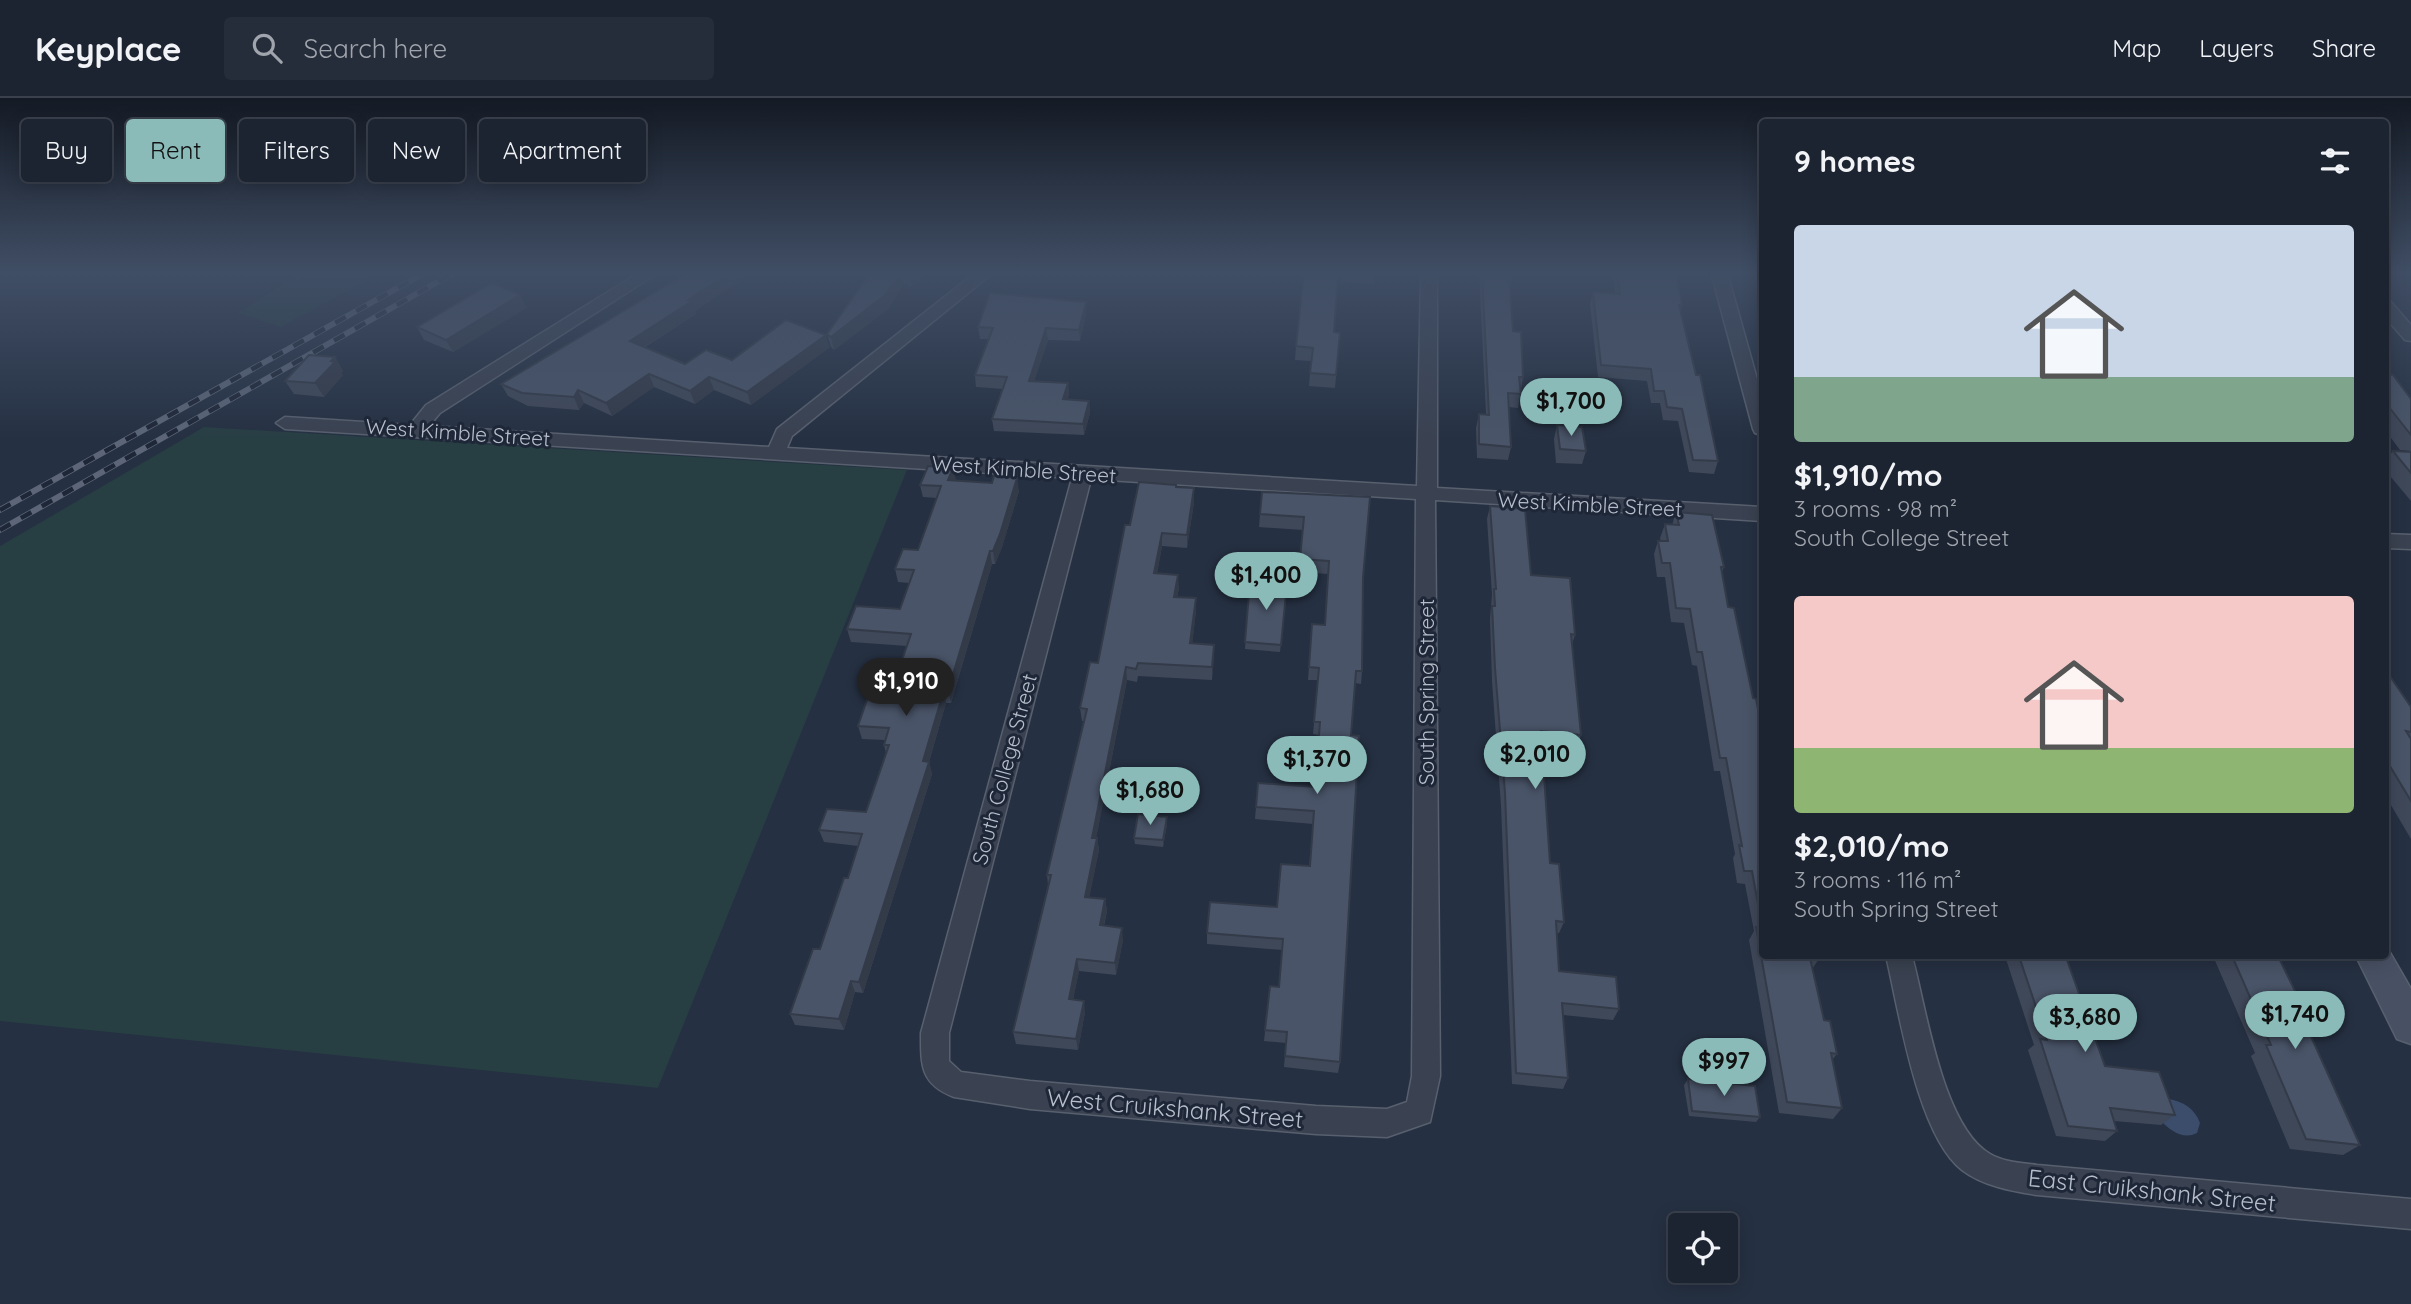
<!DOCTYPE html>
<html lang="en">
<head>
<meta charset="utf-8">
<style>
  :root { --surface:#1c2432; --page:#252c3a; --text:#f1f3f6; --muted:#a0a4ac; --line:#3a414d; --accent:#8bbbb9 }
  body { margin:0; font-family:Quicksand,sans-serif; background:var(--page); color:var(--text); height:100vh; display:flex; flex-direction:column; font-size:26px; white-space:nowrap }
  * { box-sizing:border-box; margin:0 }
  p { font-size:23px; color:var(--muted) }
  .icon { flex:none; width:38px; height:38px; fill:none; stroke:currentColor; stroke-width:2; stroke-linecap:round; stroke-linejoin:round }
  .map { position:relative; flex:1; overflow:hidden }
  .drawer { position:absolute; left:1759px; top:21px; width:630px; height:840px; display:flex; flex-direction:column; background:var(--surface); border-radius:7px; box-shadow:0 4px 18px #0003,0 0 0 2px var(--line) }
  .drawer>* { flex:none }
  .top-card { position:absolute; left:21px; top:21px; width:665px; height:63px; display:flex; gap:14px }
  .buttons { position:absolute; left:1668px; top:1115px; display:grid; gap:14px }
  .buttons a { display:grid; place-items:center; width:70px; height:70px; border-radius:7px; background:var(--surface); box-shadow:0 4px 18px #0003,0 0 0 2px var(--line); font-size:35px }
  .price { position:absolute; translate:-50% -60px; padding:0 16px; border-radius:24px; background:var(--accent); color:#111; font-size:23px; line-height:46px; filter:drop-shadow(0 2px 4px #0008) }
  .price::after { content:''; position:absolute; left:50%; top:42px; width:21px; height:16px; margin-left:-10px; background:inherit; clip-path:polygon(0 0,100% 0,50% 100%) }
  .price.current { background:#222; color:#fff }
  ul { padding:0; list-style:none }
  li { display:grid; align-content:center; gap:14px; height:371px; padding:0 35px }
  li span { display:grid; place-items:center; height:217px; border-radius:7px; color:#555 }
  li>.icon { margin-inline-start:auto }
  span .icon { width:126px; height:126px; fill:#fffc; stroke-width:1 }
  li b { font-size:30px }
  h2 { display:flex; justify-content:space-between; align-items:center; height:84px; padding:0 35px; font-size:30px }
  .chip { padding:0 24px; border-radius:7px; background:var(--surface); box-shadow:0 4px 18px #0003,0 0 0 2px var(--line); font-size:24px; line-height:63px }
  .chip.current { background:var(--accent); color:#111 }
  header { display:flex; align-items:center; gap:42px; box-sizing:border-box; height:98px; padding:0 35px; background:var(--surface); border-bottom:2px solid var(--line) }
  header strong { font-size:33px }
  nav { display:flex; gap:38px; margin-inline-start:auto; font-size:24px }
  .search { width:490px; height:63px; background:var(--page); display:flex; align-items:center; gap:18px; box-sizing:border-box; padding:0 24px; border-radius:7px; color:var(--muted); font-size:26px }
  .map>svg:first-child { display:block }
</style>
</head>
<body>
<header>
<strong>Keyplace</strong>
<div class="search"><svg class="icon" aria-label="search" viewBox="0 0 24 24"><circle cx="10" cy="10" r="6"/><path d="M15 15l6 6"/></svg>Search here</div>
<nav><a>Map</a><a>Layers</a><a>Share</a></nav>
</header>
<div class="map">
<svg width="2411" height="1206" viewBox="0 0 2411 1206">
  <rect width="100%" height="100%" fill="#253042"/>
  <!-- green -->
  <g fill="#273e43">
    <path d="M302,174H381L281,229L238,215Z"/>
    <path d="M204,329L907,372L658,990L0,923V448Z"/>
  </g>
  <!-- water -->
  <path fill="#3b4d6b" d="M2168,1001C2183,1003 2195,1011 2200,1025L2197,1035C2183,1042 2171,1033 2161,1023Z"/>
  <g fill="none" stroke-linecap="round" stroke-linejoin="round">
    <!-- street casing -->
    <g stroke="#58606e" stroke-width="3">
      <g id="street">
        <path d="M640,174H659L440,315L429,328L769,349L777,331L976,174H994L792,338L787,350L1417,388L1421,174H1437V390L1762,409V423L1435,402L1440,978L1430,1024L1387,1039L1316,1036L1030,1011L954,999C920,986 921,967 921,935L1072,380L285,331L276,325L285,319L410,327L426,307ZM1091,381L1416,401L1412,978L1407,1004L1387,1011L1316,1008L1030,983L961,974L949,963V935Z"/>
        <path d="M1711,174H1727L1762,299V337L1755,335L1753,331Z"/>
        <path d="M2385,203L2391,204L2411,227V243L2405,242L2385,219Z"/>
        <path d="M2385,436L2411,437V451L2385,450Z"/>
        <path d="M1886,858H1912C1926,909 1942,1028 1990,1056C2003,1064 2022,1065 2037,1067L2411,1101V1131L2037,1097C2012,1093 1983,1088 1962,1072C1917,1037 1899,912 1886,858Z"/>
      </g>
    </g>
    <!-- secondary casing -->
    <g stroke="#58606e" stroke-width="3">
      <path id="secondary" d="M2385,846L2411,891V946L2397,941L2356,858H2385Z"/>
    </g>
    <!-- street -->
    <use href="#street" fill="#3a4251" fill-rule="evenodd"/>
    <!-- secondary -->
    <use href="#secondary" fill="#485164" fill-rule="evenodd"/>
    <!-- rail casing -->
    <g stroke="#5c6678" stroke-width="6">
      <g id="rail">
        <path d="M0,412L426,174"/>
        <path d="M0,432L455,174"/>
      </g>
    </g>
    <!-- rail -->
    <use href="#rail" stroke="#1e2737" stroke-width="4.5" stroke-dasharray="12" stroke-linecap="butt"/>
  </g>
  <!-- wall -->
  <g fill="#3f4859">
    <path d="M858,174H931L912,189L904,186L888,211L834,252L831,249L827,236L868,178L859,175Z"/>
    <path d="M1341,174H1375L1374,186L1341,184Z"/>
    <path d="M1479,174H1512V179L1510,190L1513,233L1523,279L1518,310L1509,309L1511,349L1508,362L1477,360L1476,330L1479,316H1486Z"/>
    <path d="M1613,174H1676L1682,207L1680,212L1718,363L1714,376L1689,374L1678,323L1663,322L1660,305H1651L1647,283L1598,279L1590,206L1593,194L1615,195Z"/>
    <path d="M744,180L695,213L696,216L645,249L685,266L732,262L830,249L751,307L714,292L695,306L654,289L612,318L584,305L579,312L528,308L508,298L501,286Z"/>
    <path d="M520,197L526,210L453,254L424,242L417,229Z"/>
    <path d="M1086,204V216L1080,243L1048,242L1034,283L1068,285L1069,297L1067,302L1089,303L1090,315L1084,337L994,333L992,321L1003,291L976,289L975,277L988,241H980L978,229Z"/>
    <path d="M1334,234L1340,235L1335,290L1309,288L1311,263L1295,262L1296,248Z"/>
    <path d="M335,259L343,273L341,275L343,277L324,299L294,296L285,283Z"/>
    <path d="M2385,277L2411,301V353L2400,352L2385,332Z"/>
    <path d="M1557,327L1586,353L1582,366L1556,365L1554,341Z"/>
    <path d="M2393,353L2411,354V403L2385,372V362Z"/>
    <path d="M955,382L1019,393L1002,449L995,466H992L951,605H946L929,664L932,676L863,895L855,894L844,932L795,927L790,916L820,851L848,780L858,748L824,744L819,732L866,714L886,655L884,647L885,642L862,641L858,628L890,597L907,548L851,544L847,531L900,511L910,485L898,484L895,471L918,452L937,400L923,399L920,387Z"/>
    <path d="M1176,389L1194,390V404L1187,450L1162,448L1157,475L1179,490L1177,499L1196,500V513L1192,545L1214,547L1212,582L1138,578L1137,584L1127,582L1096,740H1097L1099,752L1089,799L1105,801L1107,813L1104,828L1123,842L1116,877L1079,873L1073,901L1085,914L1078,952L1016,946L1013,934L1048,787L1047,777L1084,623H1082L1080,610L1098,565L1130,427Z"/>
    <path d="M1370,399L1363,480L1362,573L1361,586L1355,585L1351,637L1340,964L1338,975L1284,969L1286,945L1264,943L1270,888L1279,889L1283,852L1207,846V835L1277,809L1309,768L1313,726L1255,721L1256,709L1315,689L1318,637L1313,636L1318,582H1308L1312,526L1325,527L1328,476L1299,474L1303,432L1259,429L1260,416Z"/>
    <path d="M1490,408L1531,477L1575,537L1572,546L1581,637L1577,649L1542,646L1550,765L1564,824L1559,835H1556L1559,873L1619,911L1613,922L1563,917L1568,980L1563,991L1512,986L1501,708L1492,583L1490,521L1492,497L1487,421Z"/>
    <path d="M1676,414L1724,469L1722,474L1728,509L1762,631V858L1819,861L1812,871L1824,922L1837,956L1832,962L1842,1010L1833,1021L1779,1015L1749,842L1754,833L1745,786L1737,785L1733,760L1735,756L1720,673H1714L1697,568L1692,567L1684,525L1671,524L1665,479H1657L1654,456L1658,443H1661L1660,440L1665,426L1672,427Z"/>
    <path d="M1250,482L1287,485L1280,554L1245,551Z"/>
    <path d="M2385,571L2411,609V741L2385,697Z"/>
    <path d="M1167,719V726L1163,749L1135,746L1134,740Z"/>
    <path d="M2005,858H2060L2105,968L2175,1017L2161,1027L2114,1023L2117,1033L2105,1043L2056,1038L2028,952L2034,947Z"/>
    <path d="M2213,858H2278L2310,924L2306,927L2360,1047L2343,1057L2290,1051L2251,958L2255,955Z"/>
    <path d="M1688,981L1760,1019L1756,1024L1689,1018L1684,987Z"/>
  </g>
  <!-- shaded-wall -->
  <g fill="#333b49">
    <path d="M731,174H742L744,180L695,213L696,216L634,255L630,243L688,202Z"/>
    <path d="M902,174L904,186L888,211L834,252L831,239Z"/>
    <path d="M912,174H931L912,189L909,176Z"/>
    <path d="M520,197L526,210L453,254L446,242Z"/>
    <path d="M1086,204V216L1080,243L1079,232Z"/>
    <path d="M1046,230L1048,242L1030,295L1029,283Z"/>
    <path d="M826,237L830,249L751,307L747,294Z"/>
    <path d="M335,259L343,273L341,275L343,277L324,299L315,285Z"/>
    <path d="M649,276L654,289L612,318L606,305Z"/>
    <path d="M709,279L714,292L695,306L690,293Z"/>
    <path d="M1068,285L1069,297L1064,313L1063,301Z"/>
    <path d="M578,292L584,305L579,312L574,299Z"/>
    <path d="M1089,303L1090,315L1084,337L1083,326Z"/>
    <path d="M953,370L956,382H948Z"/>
    <path d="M1017,380L1019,393L1002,449L995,466L993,453Z"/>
    <path d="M1194,390V404L1187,450V437Z"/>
    <path d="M1162,435V448L1155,488L1154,475Z"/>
    <path d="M990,453L992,466L951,605L948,593Z"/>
    <path d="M1178,477L1179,490L1174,512V499Z"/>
    <path d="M1196,500V513L1191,558L1190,545Z"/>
    <path d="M1214,547V560L1212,582V569Z"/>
    <path d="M1126,569L1127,582L1094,752L1092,740Z"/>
    <path d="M944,592L946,605L929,664L932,676L863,895L859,884Z"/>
    <path d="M1167,719V726L1163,749V742Z"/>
    <path d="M1097,740L1099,752L1087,811L1085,799Z"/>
    <path d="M1105,801L1107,813L1101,839L1100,827Z"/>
    <path d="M1122,830L1123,842L1116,877L1115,865Z"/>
    <path d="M1077,861L1079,873L1071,912L1069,901Z"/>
    <path d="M851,883L855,894L844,932L839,921Z"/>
    <path d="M1084,903L1085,914L1078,952L1076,941Z"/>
  </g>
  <!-- building -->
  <g fill="#495468" stroke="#333b49" stroke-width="2">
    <path d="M689,174H731L688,202L692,203L630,243L685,266L706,252L732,262L786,222L826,237L747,294L709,279L690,293L649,276L606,305L578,292L574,299L522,295L501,286Z"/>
    <path d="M871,174H902L885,197L831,239L827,236Z"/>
    <path d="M1304,174L1338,176L1334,234L1340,235L1336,277L1310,275L1313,250L1296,248Z"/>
    <path d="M1482,174H1512V179H1509L1513,233L1521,234L1523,279H1519L1521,296L1508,295L1511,349L1479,346V316L1489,317Z"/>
    <path d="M1617,174H1676L1682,207H1679L1696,277H1700L1718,363L1693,362L1682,311L1667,309L1664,293H1654L1651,271L1601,267L1593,194L1620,196Z"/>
    <path d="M492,185L520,197L446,242L417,229Z"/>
    <path d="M990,195L1086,204L1079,232L1046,230L1029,283L1068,285L1063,301L1089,303L1083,326L992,321L1007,279L975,277L993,230L978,229Z"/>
    <path d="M309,257L335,259L331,263L335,264L315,285L285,283Z"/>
    <path d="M2385,277H2393L2411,301V337L2385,304Z"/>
    <path d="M1557,327L1582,329L1586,353L1560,351Z"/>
    <path d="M2393,353L2411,354V375Z"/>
    <path d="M928,368L953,370L948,382L992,385L994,378L1017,380L1000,436L993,453H990L948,593L944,592L923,663L929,664L859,884L851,883L839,921L790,916L813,851H820L844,780H848L862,736L819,732L827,711L866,714L889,647H884L889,630L858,628L869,596L890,597L911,536L847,531L856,508L900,511L914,472L895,471L903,451L918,452L941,388L920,387Z"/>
    <path d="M1139,384L1176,387V389L1194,390L1187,437L1162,435L1154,475L1178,477L1174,499L1196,500L1190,545L1214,547L1212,569L1138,565L1136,571L1126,569L1092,740H1097L1085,799L1105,801L1100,827L1122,830L1115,865L1077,861L1069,901L1084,903L1076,941L1013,934L1051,777H1047L1087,611L1080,610L1090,564L1098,565L1125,427H1130Z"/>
    <path d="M1262,394L1370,399L1363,480L1362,573H1356L1351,637L1359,638L1340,964L1285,958L1287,934L1265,932L1270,888L1279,889L1283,841L1207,835L1210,804L1277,809L1281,766L1310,768L1314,713L1256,709L1258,685L1315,689L1320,624H1314L1319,570L1309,569L1312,526L1325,527L1329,463L1300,461L1304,419L1260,416Z"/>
    <path d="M1490,408L1525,411L1531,477L1570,480L1575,537L1571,536L1581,637L1541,633L1550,765L1559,766L1564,824L1556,823L1559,873L1616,879L1619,911L1562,905L1568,980L1516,975L1505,695L1495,570L1492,508H1495L1494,491H1496Z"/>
    <path d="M1676,414L1712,417L1724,469H1721L1728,509L1734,510L1753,600L1756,601L1762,631V828L1752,773H1744L1739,747L1742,748L1726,660H1720L1702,554H1697L1690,511L1676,510L1670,465H1662L1658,443H1668L1665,426L1679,427Z"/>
    <path d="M1250,482L1287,485L1281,547L1245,544Z"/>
    <path d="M2385,571L2411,609V634L2406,633L2411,641V703L2385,660Z"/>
    <path d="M1138,716L1167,719L1163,742L1134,740Z"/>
    <path d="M1756,829L1762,830V858H1818L1819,861L1810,860L1824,922L1830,923L1837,956L1831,955L1842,1010L1787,1004Z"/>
    <path d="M2019,858H2060L2062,861L2067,862L2105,968L2159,974L2175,1017L2110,1010L2117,1033L2068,1028L2040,941L2047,942Z"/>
    <path d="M2232,858H2278L2310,924L2304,923L2360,1047L2306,1041L2266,947H2271Z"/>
    <path d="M1688,981L1755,988L1760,1019L1692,1013Z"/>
  </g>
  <!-- sky -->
  <linearGradient id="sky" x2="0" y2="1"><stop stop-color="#141a24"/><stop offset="0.51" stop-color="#404e65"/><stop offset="1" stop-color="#404e65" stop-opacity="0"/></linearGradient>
  <rect width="2411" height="343" fill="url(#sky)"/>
  <g text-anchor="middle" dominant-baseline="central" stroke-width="6" stroke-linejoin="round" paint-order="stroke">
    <!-- street labels -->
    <g font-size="21" fill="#b7becb" stroke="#1e2737">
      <text transform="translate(458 334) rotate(4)">West Kimble Street</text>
      <text transform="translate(1024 371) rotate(4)">West Kimble Street</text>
      <text transform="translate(1590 406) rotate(3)">West Kimble Street</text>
      <text transform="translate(1426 594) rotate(-90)">South Spring Street</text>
      <text transform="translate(1004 671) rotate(-75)">South College Street</text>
    </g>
    <!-- near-street labels -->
    <g font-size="24" fill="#b7becb" stroke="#1e2737">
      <text transform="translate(1175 1010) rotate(5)">West Cruikshank Street</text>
      <text transform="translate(2152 1092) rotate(6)">East Cruikshank Street</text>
    </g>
  </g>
</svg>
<div class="buttons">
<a><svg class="icon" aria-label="locate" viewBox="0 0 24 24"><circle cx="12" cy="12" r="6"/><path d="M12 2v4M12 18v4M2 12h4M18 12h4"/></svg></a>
</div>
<b class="price" style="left:1571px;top:340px">$1,700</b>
<b class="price" style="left:1266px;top:514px">$1,400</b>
<b class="price current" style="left:906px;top:620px">$1,910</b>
<b class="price" style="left:1535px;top:693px">$2,010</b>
<b class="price" style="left:1317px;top:698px">$1,370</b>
<b class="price" style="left:1150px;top:729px">$1,680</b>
<b class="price" style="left:2295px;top:953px">$1,740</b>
<b class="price" style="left:2085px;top:956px">$3,680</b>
<b class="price" style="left:1724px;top:1000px">$997</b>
<div class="top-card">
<a class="chip">Buy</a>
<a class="chip current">Rent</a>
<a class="chip">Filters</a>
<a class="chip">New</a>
<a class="chip">Apartment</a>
</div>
<section class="drawer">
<h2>9 homes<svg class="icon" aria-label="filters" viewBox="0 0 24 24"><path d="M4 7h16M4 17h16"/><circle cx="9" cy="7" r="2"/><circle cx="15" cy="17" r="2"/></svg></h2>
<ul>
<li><span style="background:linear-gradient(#c9d6e8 70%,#7fa58c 0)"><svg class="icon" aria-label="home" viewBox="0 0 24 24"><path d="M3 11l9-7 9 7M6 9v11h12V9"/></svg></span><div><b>$1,910/mo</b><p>3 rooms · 98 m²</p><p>South College Street</p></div></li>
<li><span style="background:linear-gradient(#f6c9c9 70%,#8fb573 0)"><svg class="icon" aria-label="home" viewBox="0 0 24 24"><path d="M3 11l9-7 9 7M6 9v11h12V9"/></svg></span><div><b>$2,010/mo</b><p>3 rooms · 116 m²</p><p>South Spring Street</p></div></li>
</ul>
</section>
</div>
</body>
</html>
